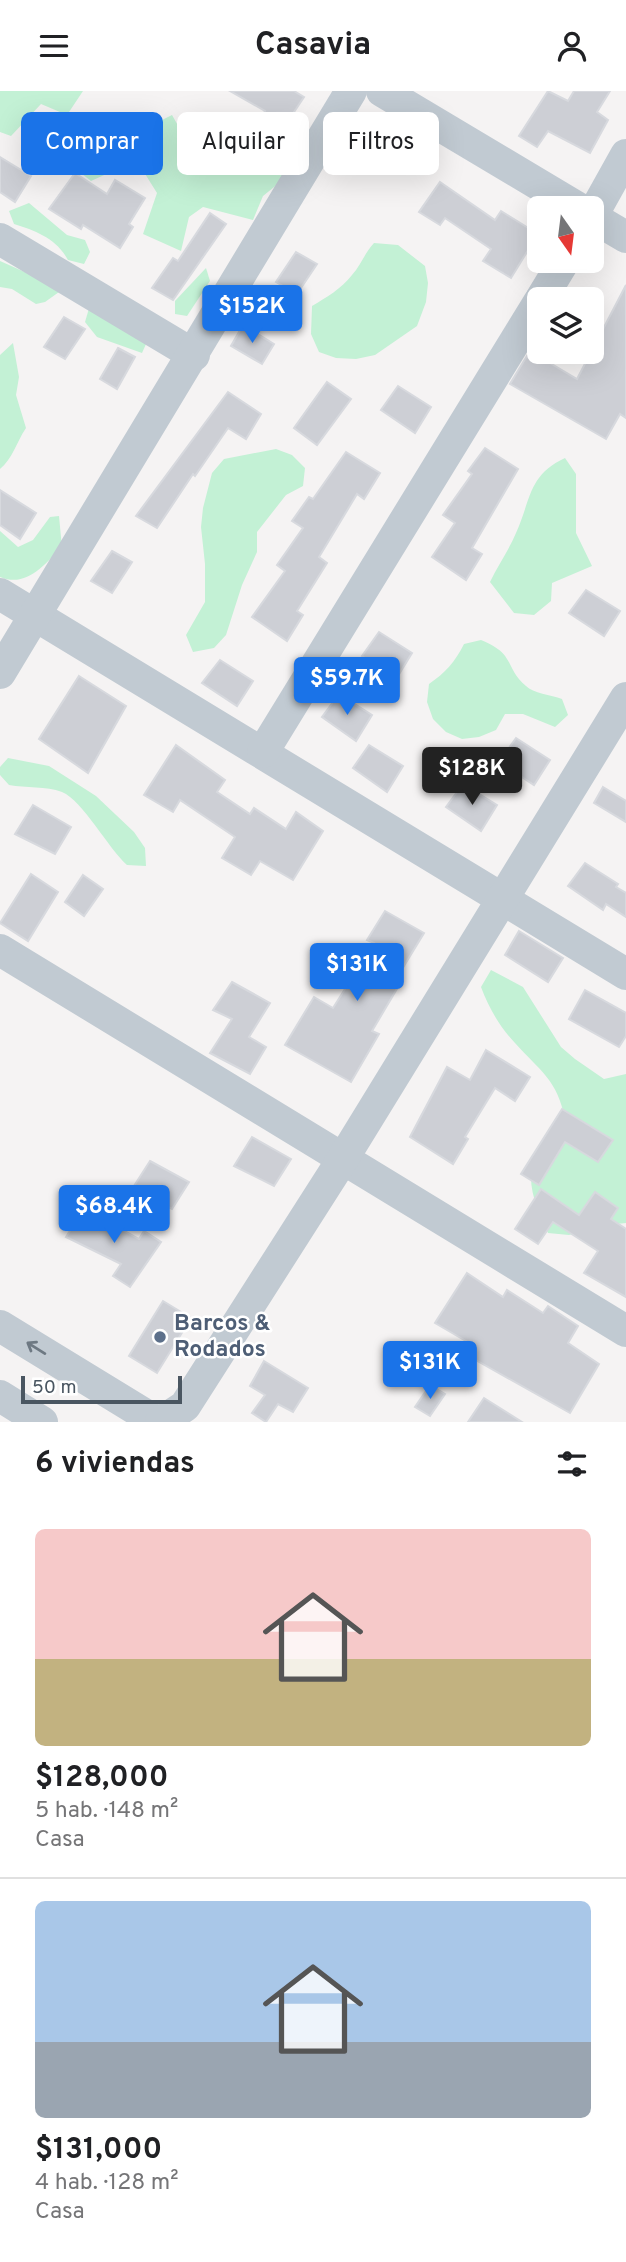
<!DOCTYPE html>
<html lang="es">
<head>
<meta charset="utf-8">
<style>
  :root { --surface:#fff; --page:#f2f2f2; --text:#202124; --muted:#757577; --line:#e0e0e0; --accent:#1a73e8 }
  body { margin:0; font-family:Overpass,sans-serif; background:var(--page); color:var(--text); height:100vh; display:flex; flex-direction:column; font-size:26px; white-space:nowrap }
  * { box-sizing:border-box; margin:0 }
  p { font-size:23px; color:var(--muted) }
  .icon { flex:none; width:38px; height:38px; fill:none; stroke:currentColor; stroke-width:2; stroke-linecap:round; stroke-linejoin:round }
  .map { position:relative; height:1331px; overflow:hidden }
  .details { display:flex; flex-direction:column; background:var(--surface); flex:1 }
  .details>* { flex:none }
  .guide { position:absolute; left:21px; top:21px; width:584px; height:63px; display:flex; gap:14px }
  .needle { width:46px; rotate:166deg }
  .controls { position:absolute; left:527px; top:105px; display:grid; gap:14px }
  .controls a { display:grid; place-items:center; width:77px; height:77px; border-radius:10px; background:var(--surface); box-shadow:0 7px 28px #0002; font-size:35px }
  .scale { position:absolute; left:21px; bottom:18px; width:161px; box-sizing:border-box; padding-left:7px; border:4px solid #4a5661; border-top:0; font-size:19px; line-height:24px; white-space:nowrap; color:#4a5661; -webkit-text-stroke:5px #fff; paint-order:stroke }
  .price { position:absolute; translate:-50% -60px; padding:0 16px; border-radius:7px; background:var(--accent); color:#fff; font-size:23px; line-height:46px; filter:drop-shadow(0 2px 4px #0008) }
  .price::after { content:''; position:absolute; left:50%; top:42px; width:21px; height:16px; margin-left:-10px; background:inherit; clip-path:polygon(0 0,100% 0,50% 100%) }
  .price.on { background:#222; color:#fff }
  ul { padding:0; list-style:none }
  li { display:grid; align-content:center; gap:14px; height:371px; padding:0 35px }
  li+li { border-top:2px solid var(--line) }
  li span { display:grid; place-items:center; height:217px; border-radius:10px; color:#555 }
  li>.icon { margin-inline-start:auto }
  span .icon { width:126px; height:126px; fill:#fffc; stroke-width:1 }
  li b { font-size:30px }
  h2 { display:flex; justify-content:space-between; align-items:center; height:84px; padding:0 35px; font-size:30px }
  .tag { padding:0 24px; border-radius:10px; background:var(--surface); box-shadow:0 7px 28px #0002; font-size:24px; line-height:63px }
  .tag.on { background:var(--accent); color:#fff }
  header { display:flex; justify-content:space-between; align-items:center; height:91px; padding:0 35px; background:var(--surface); font-size:32px; font-weight:700 }
  .map>svg:first-child { display:block }
</style>
</head>
<body>
<header><svg class="icon" aria-label="menu" viewBox="0 0 24 24"><path d="M4 6h16M4 12h16M4 18h16"/></svg>Casavia<svg class="icon" aria-label="person" viewBox="0 0 24 24"><circle cx="12" cy="8" r="4"/><path d="M4 21q1-7 8-7t8 7"/></svg></header>
<div class="map">
<svg width="626" height="1331" viewBox="0 0 626 1331">
  <rect width="100%" height="100%" fill="#f5f3f3"/>
  <!-- green -->
  <g fill="#c3f1d5">
    <path d="M0,0H83L67,24L41,13L11,45L0,41Z"/>
    <path d="M94,21L132,44L172,24L189,54L221,80L256,54L286,70L284,88L263,105L253,129L203,116L189,126L181,160L143,143L157,102L142,78L124,75L91,90L77,79L79,62L105,58V49L91,38Z"/>
    <path d="M29,112L67,144L85,149L90,161L84,173L68,169C56,147 36,140 14,133L9,120Z"/>
    <path d="M374,152L398,154L425,175L428,192L426,211L417,235L375,264L356,268L336,267L319,261L311,243L312,215C327,206 341,198 352,184C361,174 364,163 374,152Z"/>
    <path d="M0,170L54,194L59,201L45,211L36,213L12,198L0,196Z"/>
    <path d="M206,177L210,190L187,225L175,223V210Z"/>
    <path d="M90,214L146,253L142,262L97,246L85,231Z"/>
    <path d="M13,252L19,286L16,304L26,337C16,352 13,367 0,378V264Z"/>
    <path d="M276,358L292,364L305,377L303,395L286,404L257,441V461L242,494L226,544L214,557L193,561L186,544L205,511V473L201,436L203,417L212,382L224,368Z"/>
    <path d="M565,367L576,383V442L592,475L552,492L551,510L534,524L514,522L490,491C498,474 509,459 516,442C531,409 528,384 565,367Z"/>
    <path d="M59,425L62,457C43,474 27,497 0,486V440L18,456L33,449L50,426Z"/>
    <path d="M481,549C516,563 504,576 526,595C533,602 551,604 562,608L568,624L555,636L523,623H505L496,639L479,646L462,648L446,641L433,628L427,611L429,593C445,582 455,571 464,553Z"/>
    <path d="M8,667L49,675L96,705L134,741L145,757L146,775L127,774C108,757 83,710 62,701C46,695 26,697 9,694L0,684V676Z"/>
    <path d="M491,879L523,896L561,956L575,968L604,988L626,983V1132L606,1134L569,1144L548,1142C539,1123 526,1095 533,1073C536,1063 558,1039 565,1029C558,989 540,980 515,952C499,935 489,917 481,896Z"/>
  </g>
  <!-- building -->
  <g fill="#cdcfd5" stroke="#d7d9de" stroke-width="2">
    <path d="M230,0H294L304,6L284,36L263,24L265,20Z"/>
    <path d="M548,0L568,10L574,0H610L597,21L608,29L590,62L548,40L537,56L519,45Z"/>
    <path d="M378,37L399,49L378,80L358,67Z"/>
    <path d="M0,66L31,85L15,111L0,101Z"/>
    <path d="M75,82L107,103L115,89L145,107L129,133L133,136L120,157L83,134L81,138L49,118Z"/>
    <path d="M440,91L495,129L501,120L538,143L511,187L483,170L491,158L445,127L440,134L419,121Z"/>
    <path d="M210,122L226,133L173,209L152,197L173,167L178,170Z"/>
    <path d="M296,161L317,173L297,203L276,191Z"/>
    <path d="M626,194V327L620,323L606,348L510,293L530,260L577,288Z"/>
    <path d="M64,226L85,238L65,268L44,256Z"/>
    <path d="M243,234L274,253L262,273L231,255Z"/>
    <path d="M118,257L135,266L117,298L100,288Z"/>
    <path d="M327,291L351,308L317,354L294,337Z"/>
    <path d="M398,295L431,316L415,342L381,319Z"/>
    <path d="M228,301L261,323L246,348L228,337L195,385L193,383L157,437L136,425Z"/>
    <path d="M485,357L518,378L472,457L482,463L466,489L432,466L455,432L443,424L472,383L468,380Z"/>
    <path d="M346,361L380,382L364,408L357,403L319,466L327,472L297,520L303,524L287,550L252,526L285,480L277,474L303,437L292,430L309,406L313,408Z"/>
    <path d="M0,399L36,422L20,448L0,434Z"/>
    <path d="M112,460L132,471L112,502L91,490Z"/>
    <path d="M586,499L620,520L604,545L569,522Z"/>
    <path d="M379,541L412,562L396,588L362,565Z"/>
    <path d="M220,569L253,590L237,615L202,592Z"/>
    <path d="M79,585L126,615L88,682L39,648Z"/>
    <path d="M339,603L372,624L356,650L322,626Z"/>
    <path d="M516,647L550,669L534,694L499,671Z"/>
    <path d="M176,654L225,689L217,701L250,723L254,717L286,738L296,721L323,740L293,789L260,770L251,784L222,767L235,746L180,709L173,721L144,704Z"/>
    <path d="M369,654L403,675L387,701L353,677Z"/>
    <path d="M463,693L497,714L481,740L446,716Z"/>
    <path d="M603,696L626,710V731L594,712Z"/>
    <path d="M33,714L71,736L55,763L15,743Z"/>
    <path d="M585,772L618,793L616,796L626,802V826L606,813L603,819L568,795Z"/>
    <path d="M31,783L58,801L28,850L0,832Z"/>
    <path d="M83,784L103,798L84,825L65,811Z"/>
    <path d="M385,820L424,842L393,893L398,896L372,940L379,943L351,991L285,954L314,906L333,917L374,852L367,849Z"/>
    <path d="M519,840L563,867L548,891L505,864Z"/>
    <path d="M232,891L270,912L249,946L266,956L250,983L210,962L232,928L213,919Z"/>
    <path d="M585,899L626,922V945L619,956L569,928Z"/>
    <path d="M486,959L530,986L515,1010L495,997L465,1046L468,1048L453,1073L410,1046L447,976L470,989Z"/>
    <path d="M562,1018L613,1049L598,1071L565,1051L539,1094L521,1083Z"/>
    <path d="M252,1046L291,1068L274,1095L234,1075Z"/>
    <path d="M150,1070L189,1091L172,1118L132,1098Z"/>
    <path d="M541,1098L579,1124L595,1101L618,1117L611,1128L626,1138V1206L584,1182L598,1160L553,1131L538,1153L515,1138Z"/>
    <path d="M84,1117L139,1148L144,1140L161,1151L130,1196L113,1185L121,1173L66,1146Z"/>
    <path d="M467,1182L503,1206L507,1199L543,1222L548,1215L578,1235L568,1252L599,1273L570,1322L465,1263L471,1253L435,1232Z"/>
    <path d="M163,1210L191,1227L157,1282L129,1265Z"/>
    <path d="M264,1270L308,1297L293,1321L278,1313L266,1331L252,1322L265,1304L250,1295Z"/>
    <path d="M430,1294L445,1303L430,1325L415,1316Z"/>
    <path d="M484,1307L522,1331H468Z"/>
  </g>
  <g fill="none" stroke-linecap="round" stroke-linejoin="round">
    <!-- minor -->
    <g stroke="#c1cad2" stroke-width="32">
      <path d="M382,0L578,117"/>
      <path d="M592,125L626,64"/>
      <path d="M592,126L626,146"/>
      <path d="M0,148L194,264"/>
      <path d="M541,208L564,170"/>
      <path d="M0,503L626,883"/>
      <path d="M0,582L351,0"/>
      <path d="M263,661L539,211"/>
      <path d="M0,859L626,1240"/>
      <path d="M0,1235L157,1331"/>
      <path d="M0,1305L42,1331"/>
      <path d="M161,1331L185,1315L344,1066L626,607"/>
    </g>
  </g>
  <!-- one-way arrows -->
  <defs><path id="oneway-shaft" d="M-6 0H5M1.5-3L5.5 0L1.5 3" fill="none" stroke-width="1.6" stroke-linecap="round" stroke-linejoin="round" transform="scale(1.75)"/></defs>
  <use stroke="#6e7983" href="#oneway-shaft" transform="translate(36 1257) rotate(-148)"/>
  <!-- markers -->
  <circle fill="#5c6f8a" stroke="#fff" stroke-width="2.5" cx="160" cy="1246" r="7"/>
  <g text-anchor="middle" dominant-baseline="central" stroke-width="5" stroke-linejoin="round" paint-order="stroke">
    <!-- service labels -->
    <g font-size="23" font-weight="bold" fill="#4e5e75" stroke="#fff" text-anchor="start">
      <text x="174" y="1233">Barcos &amp;<tspan x="174" dy="26">Rodados</tspan></text>
    </g>
  </g>
</svg>
<div class="controls">
<a><svg class="needle" viewBox="-14 -14 28 28"><path d="M0-13l5 13h-10z" fill="#e53935"/><path d="M0 13l5-13h-10z" fill="#757577"/></svg></a>
<a><svg class="icon" aria-label="layers" viewBox="0 0 24 24"><path d="M12 4l9 5-9 5-9-5zM3 14l9 5 9-5"/></svg></a>
</div>
<div class="scale">50 m</div>
<b class="price" style="left:252px;top:254px">$152K</b>
<b class="price" style="left:347px;top:626px">$59.7K</b>
<b class="price on" style="left:472px;top:716px">$128K</b>
<b class="price" style="left:357px;top:912px">$131K</b>
<b class="price" style="left:114px;top:1154px">$68.4K</b>
<b class="price" style="left:430px;top:1310px">$131K</b>
<div class="guide">
<a class="tag on">Comprar</a>
<a class="tag">Alquilar</a>
<a class="tag">Filtros</a>
</div>
</div>
<section class="details">
<h2>6 viviendas<svg class="icon" aria-label="filters" viewBox="0 0 24 24"><path d="M4 7h16M4 17h16"/><circle cx="9" cy="7" r="2"/><circle cx="15" cy="17" r="2"/></svg></h2>
<ul>
<li><span style="background:linear-gradient(#f6c9c9 60%,#c2b280 0)"><svg class="icon" aria-label="home" viewBox="0 0 24 24"><path d="M3 11l9-7 9 7M6 9v11h12V9"/></svg></span><div><b>$128,000</b><p>5 hab. · 148 m²</p><p>Casa</p></div></li>
<li><span style="background:linear-gradient(#a9c7e8 65%,#9aa5b1 0)"><svg class="icon" aria-label="home" viewBox="0 0 24 24"><path d="M3 11l9-7 9 7M6 9v11h12V9"/></svg></span><div><b>$131,000</b><p>4 hab. · 128 m²</p><p>Casa</p></div></li>
</ul>
</section>
</body>
</html>
